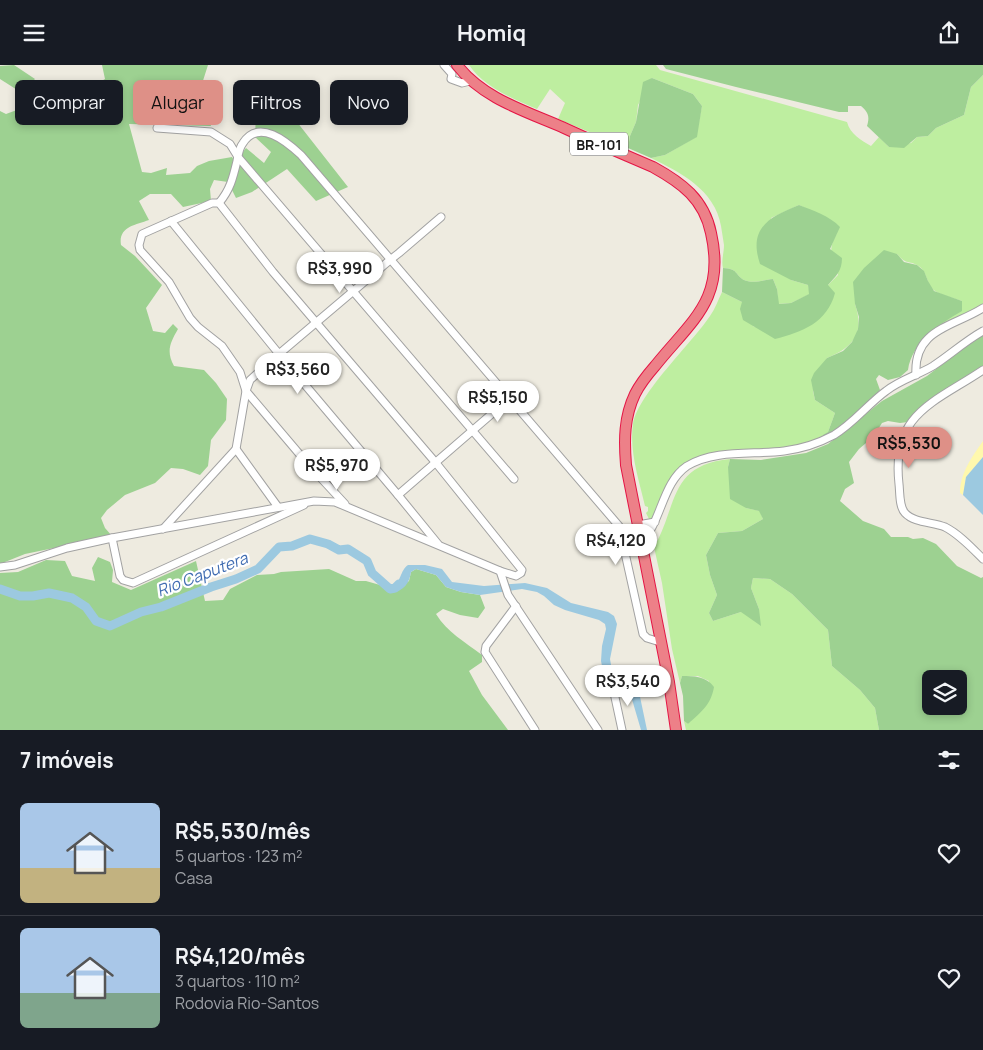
<!DOCTYPE html>
<html lang="pt">
<head>
<meta charset="utf-8">
<style>
  :root { --surface:#171b24; --page:#20242c; --text:#f1f3f6; --muted:#9ea1a6; --line:#363941; --accent:#de9087 }
  body { margin:0; font-family:Manrope,sans-serif; background:var(--page); color:var(--text); height:100vh; display:flex; flex-direction:column; font-size:19px; white-space:nowrap }
  * { box-sizing:border-box; margin:0 }
  p { font-size:16px; color:var(--muted) }
  .icon { flex:none; width:28px; height:28px; fill:none; stroke:currentColor; stroke-width:2; stroke-linecap:round; stroke-linejoin:round }
  .map { position:relative; height:665px; overflow:hidden }
  .side { display:flex; flex-direction:column; background:var(--surface); flex:1 }
  .side>* { flex:none }
  .banner { position:absolute; left:15px; top:15px; width:500px; height:45px; display:flex; gap:10px }
  .tools { position:absolute; left:922px; top:605px; display:grid; gap:10px }
  .tools a { display:grid; place-items:center; width:45px; height:45px; border-radius:8px; background:var(--surface); box-shadow:0 2px 8px #0003; font-size:25px }
  .price { position:absolute; translate:-50% -42px; padding:0 11px; border-radius:18px; background:#fff; color:#222; font-size:16px; line-height:32px; filter:drop-shadow(0 1px 2px #0008) }
  .price::after { content:''; position:absolute; left:50%; top:30px; width:15px; height:11px; margin-left:-8px; background:inherit; clip-path:polygon(0 0,100% 0,50% 100%) }
  .price.active { background:var(--accent); color:#111 }
  ul { padding:0; list-style:none }
  li { display:flex; align-items:center; gap:15px; height:125px; padding:0 20px }
  li+li { border-top:1px solid var(--line) }
  li span { display:grid; place-items:center; flex:none; width:140px; height:100px; border-radius:8px; color:#555 }
  li>.icon { margin-inline-start:auto }
  span .icon { width:60px; height:60px; fill:#fffc; stroke-width:1 }
  li b { font-size:21px }
  h2 { display:flex; justify-content:space-between; align-items:center; height:60px; padding:0 20px; font-size:21px }
  .tag { padding:0 18px; border-radius:8px; background:var(--surface); box-shadow:0 2px 8px #0003; font-size:18px; line-height:45px }
  .tag.active { background:var(--accent); color:#111 }
  header { display:flex; justify-content:space-between; align-items:center; height:65px; padding:0 20px; background:var(--surface); font-size:22px; font-weight:700 }
  .map>svg:first-child { display:block }
</style>
</head>
<body>
<header><svg class="icon" aria-label="menu" viewBox="0 0 24 24"><path d="M4 6h16M4 12h16M4 18h16"/></svg>Homiq<svg class="icon" aria-label="share" viewBox="0 0 24 24"><path d="M12 15V3M7 8l5-5 5 5M5 13v7h14v-7"/></svg></header>
<div class="map">
<svg width="983" height="665" viewBox="0 0 983 665">
  <rect width="100%" height="100%" fill="#eeebe0"/>
  <!-- grass -->
  <g fill="#beeea0">
    <path d="M469,0H656L660,5L847,57C850,69 861,75 871,81L879,72L889,82L911,78L917,72L928,71L936,63L964,50L971,22L983,10V241L936,263L948,254L962,236C954,233 943,231 935,226C926,220 928,206 917,200C907,195 907,200 897,189L855,239C865,269 853,282 827,293L813,326L815,335L835,348L828,367L824,372L794,383L728,388L677,405L654,455L649,454L646,448L648,446V442L645,441C639,415 629,386 633,359C638,329 692,278 710,251C715,244 718,235 722,227L742,237L754,262L828,220L838,210C832,192 827,185 837,168L824,152L799,140L771,153L791,215L808,220L810,229L791,238L778,239L777,224L773,214C764,215 752,219 744,215C734,209 739,204 723,203C721,196 724,188 724,180C723,174 722,167 721,161C715,125 680,107 651,93L665,90L696,72L702,41L693,29L652,13L638,40L636,57L630,71L628,83L558,54L565,38L550,24L537,44C512,33 485,23 469,0Z"/>
    <path d="M730,394L728,402L746,443L760,446L763,454L742,466L718,468L706,490L710,510L717,530L709,548L713,556L741,547L759,544L751,523L753,513L770,514L792,529L828,565L832,601L860,625L875,643L879,665H686L684,656L688,659L709,616L698,611H682L680,618L672,584L662,518L654,482C678,441 668,400 730,394Z"/>
  </g>
  <!-- forest -->
  <g fill="#9dd191" fill-rule="evenodd">
    <path d="M14,0L35,14L22,28L0,14V1Z"/>
    <path d="M102,0H208L200,25L211,61L129,59L142,107L151,108L167,103L166,110L190,108L197,101L209,96L232,92L235,97L246,83L264,98L271,87L255,72L256,48L297,57L348,122L316,136L287,104L252,127L236,133L228,117L214,115L210,124L211,136L183,142L171,129H150L139,136L149,155C135,160 118,162 121,180L135,191L162,220L146,243L153,266L165,268L173,259L178,264C170,278 166,286 174,301L204,305L216,318L227,334L226,355L211,375L208,401L200,410L183,404L171,403L155,418L125,430L107,445L101,453L105,463L112,471L25,489L0,499V46L6,49L25,42L36,43L38,23L55,19L89,23L105,14Z"/>
    <path d="M663,0H983V10L971,22L964,50L936,63L928,71L917,72L904,83L889,82L867,61C870,51 868,47 861,41H848V47H839L736,22L666,4Z"/>
    <path d="M652,13L693,29L702,41L697,72L665,90L651,93L628,83L630,71L636,57L643,17Z"/>
    <path d="M799,140C812,145 830,151 840,162L830,184L842,193C842,206 836,211 828,220L835,228C827,258 802,267 775,274L743,255L740,244L742,237L722,227L723,203C739,204 734,209 744,215C752,219 764,215 773,214L777,224L779,239L791,238L809,229L808,220L791,215L760,199C748,163 769,152 799,140Z"/>
    <path d="M884,185L897,189L904,197L917,200L924,206L928,216L934,226L962,236V246C940,259 912,277 908,305L900,312L888,315L879,310L876,314L880,325L852,355L824,372L823,370L828,367L835,348L815,335L811,315L814,308L827,293L843,286L852,277L858,264L859,252L855,239L853,217L864,203Z"/>
    <path d="M983,270V303L923,341L908,357L900,358L888,356L882,358L873,372L859,384L849,397L854,418L845,424L840,436L863,456L884,464L891,472H908L913,474L923,473L936,479L957,501L981,513L983,512V665H879L875,643L860,625L832,601L828,565L792,529L770,514L753,513L751,523L759,544L761,561L741,547L713,556L709,548L717,530L710,510L706,490L718,468L742,466L763,454L759,446L746,443L730,434L728,402L730,394L761,395L806,388L828,379L882,336L927,311L978,272ZM931,614H959V641H931Z"/>
    <path d="M98,492L110,497L113,505L112,517L131,525L196,496L205,536L223,535L230,524L257,510L274,509L281,507L329,504L356,516H366L380,520L392,528L409,516L411,507L416,504L436,510L446,522L461,527L480,530L485,543L478,553L460,550L443,544L436,549C447,567 465,577 482,590V597L469,606L482,630L508,665H0V508L18,507L46,495L65,496L72,511L95,516L92,503Z"/>
    <path d="M682,611C694,611 706,611 714,622C711,640 701,647 688,659L684,656L683,631L680,618Z"/>
  </g>
  <!-- sand -->
  <path fill="#fff8ad" d="M983,376V392L966,412L963,430L960,428C960,408 972,392 983,376Z"/>
  <!-- water -->
  <g fill="#9cc9e0">
    <path d="M983,392V450L963,430L966,412Z"/>
    <path d="M408,500H425L442,504L452,517L484,521L525,518L547,523L571,538L608,547L614,551L617,559L610,594L613,611L629,618L639,627L647,665H641L631,631L627,625L617,623L605,616L601,596L602,581L606,564L605,559L599,555L565,545L554,540L544,531L537,527L522,524L480,530L461,527L446,522L436,510L416,504L411,507C409,519 404,525 392,528L390,524C402,517 400,505 408,500Z"/>
  </g>
  <g fill="none" stroke-linecap="round" stroke-linejoin="round">
    <!-- river -->
    <path stroke="#9cc9e0" stroke-width="9" d="M0,524L20,531H33L49,528L72,533L86,542L96,556L110,561L141,547L161,542L211,522L236,514L258,504L279,482L292,481L310,474L328,479L339,485L348,484L367,496L372,508L390,524L395,523L399,519"/>
    <!-- minor casing -->
    <g stroke="#a2a2a2" stroke-width="9">
      <g id="minor">
        <path d="M444,0L452,9L451,14L462,18L470,16"/>
        <path d="M157,63L211,67L230,79L238,92L514,414"/>
        <path d="M219,138C230,125 233,113 237,96C238,90 239,83 243,78C259,53 287,77 301,90L619,461L643,569L647,573L660,577"/>
        <path d="M171,156L279,289L390,195L399,188L441,152"/>
        <path d="M983,305C934,338 891,348 899,419C900,427 899,442 905,448C914,458 933,457 945,462C959,469 972,483 983,494"/>
        <path d="M916,310C913,264 953,262 983,243"/>
        <path d="M236,384L246,326L240,307L222,281L198,262L190,253L169,217L140,185L139,180L142,169L212,138H219L273,207L436,398L522,505L521,508L516,511L500,506"/>
        <path d="M398,430L509,334"/>
        <path d="M345,439L307,398L246,326L250,315L279,289L398,430L438,479"/>
        <path d="M638,460L655,457"/>
        <path d="M163,464L236,384L278,442"/>
        <path d="M112,473L120,511L123,515L133,518L304,440"/>
        <path d="M641,478C662,456 662,418 687,401C715,384 753,390 784,386C800,384 819,378 834,370C854,358 868,339 886,326C900,315 918,310 933,301C950,290 965,276 983,266"/>
        <path d="M0,502L15,500L67,483L112,473L314,436L335,437L500,506L508,530L598,665"/>
        <path d="M516,541L486,581L485,587L535,665"/>
        <path d="M613,623L622,665"/>
      </g>
    </g>
    <!-- highway casing -->
    <g stroke="#e41545" stroke-width="12">
      <path id="highway" d="M457,0C482,33 525,46 562,62C592,76 623,89 653,102C682,118 704,134 711,168C726,234 692,255 655,301C648,309 640,319 635,329C624,352 624,375 626,400L669,617L676,665"/>
    </g>
    <!-- minor -->
    <use href="#minor" stroke="#fff" stroke-width="7"/>
    <!-- highway -->
    <use href="#highway" stroke="#ed8088" stroke-width="10"/>
  </g>
  <g text-anchor="middle" dominant-baseline="central" stroke-width="4.5" stroke-linejoin="round" paint-order="stroke">
    <!-- shield labels -->
    <rect fill="#fff" stroke="#5f5f5f" stroke-width="1" x="570" y="67.5" width="58" height="23" rx="4"/>
    <g font-size="14" font-weight="bold" fill="#1b1b1b">
      <text x="599" y="79">BR-101</text>
    </g>
    <!-- water labels -->
    <g font-size="16" font-style="italic" fill="#416db2" stroke="#fff">
      <text transform="translate(202 509) rotate(-21)">Rio Caputera</text>
    </g>
  </g>
</svg>
<div class="tools">
<a><svg class="icon" aria-label="layers" viewBox="0 0 24 24"><path d="M12 4l9 5-9 5-9-5zM3 14l9 5 9-5"/></svg></a>
</div>
<b class="price" style="left:340px;top:229px">R$3,990</b>
<b class="price" style="left:298px;top:330px">R$3,560</b>
<b class="price" style="left:498px;top:358px">R$5,150</b>
<b class="price active" style="left:909px;top:404px">R$5,530</b>
<b class="price" style="left:337px;top:426px">R$5,970</b>
<b class="price" style="left:616px;top:501px">R$4,120</b>
<b class="price" style="left:628px;top:642px">R$3,540</b>
<div class="banner">
<a class="tag">Comprar</a>
<a class="tag active">Alugar</a>
<a class="tag">Filtros</a>
<a class="tag">Novo</a>
</div>
</div>
<section class="side">
<h2>7 imóveis<svg class="icon" aria-label="filters" viewBox="0 0 24 24"><path d="M4 7h16M4 17h16"/><circle cx="9" cy="7" r="2"/><circle cx="15" cy="17" r="2"/></svg></h2>
<ul>
<li><span style="background:linear-gradient(#a9c7e8 65%,#c2b280 0)"><svg class="icon" aria-label="home" viewBox="0 0 24 24"><path d="M3 11l9-7 9 7M6 9v11h12V9"/></svg></span><div><b>R$5,530/mês</b><p>5 quartos · 123 m²</p><p>Casa</p></div><svg class="icon" aria-label="heart" viewBox="0 0 24 24"><path d="M12 20l-8-8c-3-5 5-10 8-4 3-6 11-1 8 4z"/></svg></li>
<li><span style="background:linear-gradient(#a9c7e8 65%,#7fa58c 0)"><svg class="icon" aria-label="home" viewBox="0 0 24 24"><path d="M3 11l9-7 9 7M6 9v11h12V9"/></svg></span><div><b>R$4,120/mês</b><p>3 quartos · 110 m²</p><p>Rodovia Rio-Santos</p></div><svg class="icon" aria-label="heart" viewBox="0 0 24 24"><path d="M12 20l-8-8c-3-5 5-10 8-4 3-6 11-1 8 4z"/></svg></li>
</ul>
</section>
</body>
</html>
